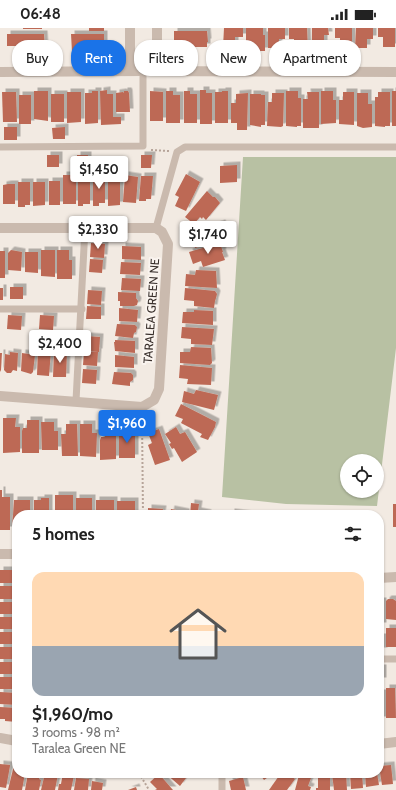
<!DOCTYPE html>
<html lang="en">
<head>
<meta charset="utf-8">
<style>
  :root { --surface:#fff; --page:#f6f6f6; --text:#222; --muted:#767676; --line:#e0e0e0; --accent:#1a73e8 }
  body { margin:0; font-family:Cabin,sans-serif; background:var(--page); color:var(--text); height:100vh; display:flex; flex-direction:column; font-size:15px; white-space:nowrap }
  * { box-sizing:border-box; margin:0 }
  p { font-size:13px; color:var(--muted) }
  .icon { flex:none; width:22px; height:22px; fill:none; stroke:currentColor; stroke-width:2; stroke-linecap:round; stroke-linejoin:round }
  .map { position:relative; flex:1; overflow:hidden }
  .panel { position:absolute; left:12px; top:482px; width:372px; height:268px; display:flex; flex-direction:column; background:var(--surface); border-radius:16px; box-shadow:0 1px 3px #0004 }
  .panel>* { flex:none }
  .top-card { position:absolute; left:12px; top:12px; width:372px; height:36px; display:flex; gap:8px }
  .tools { position:absolute; left:340px; top:426px; display:grid; gap:8px }
  .tools a { display:grid; place-items:center; width:44px; height:44px; border-radius:50%; background:var(--surface); box-shadow:0 1px 3px #0004; font-size:20px }
  .price { position:absolute; translate:-50% -34px; padding:0 9px; border-radius:4px; background:#fff; color:#222; font-size:13px; line-height:26px; filter:drop-shadow(0 1px 2px #0008) }
  .price::after { content:''; position:absolute; left:50%; top:24px; width:12px; height:9px; margin-left:-6px; background:inherit; clip-path:polygon(0 0,100% 0,50% 100%) }
  .price.on { background:var(--accent); color:#fff }
  ul { padding:0; list-style:none }
  li { display:grid; align-content:center; gap:8px; height:212px; padding:0 20px }
  li+li { border-top:1px solid var(--line) }
  li span { display:grid; place-items:center; height:124px; border-radius:12px; color:#555 }
  li>.icon { margin-inline-start:auto }
  span .icon { width:72px; height:72px; fill:#fffc; stroke-width:1 }
  li b { font-size:17px }
  h2 { display:flex; justify-content:space-between; align-items:center; height:48px; padding:0 20px; font-size:17px }
  .chip { padding:0 14px; border-radius:16px; background:var(--surface); box-shadow:0 1px 3px #0004; font-size:14px; line-height:36px }
  .chip.on { background:var(--accent); color:#fff }
  .status { display:flex; justify-content:space-between; align-items:center; height:28px; padding:0 20px; background:var(--surface); direction:ltr }
  .status svg { height:11px; fill:currentColor }
  .map>svg:first-child { display:block }
</style>
</head>
<body>
<div class="status"><b>06:48</b><svg viewBox="0 0 49 12"><path d="M0 12V9h3v3zM5 12V6h3v6zM10 12V3h3v9zM15 12V0h3v12zM26 1h20v11H26zM47 4h2v5h-2z"/></svg></div>
<div class="map">
<svg width="396" height="762" viewBox="0 0 396 762">
  <defs>
    <filter id="shadow"><feDropShadow dx="3.5" dy="-3.5" stdDeviation="0" flood-color="#0004"/></filter>
  </defs>
  <rect width="100%" height="100%" fill="#f2eae2"/>
  <!-- green -->
  <path fill="#b8c1a3" fill-rule="evenodd" d="M243,129H396V320L377,478L286,476L222,469ZM347,433H377V463H347Z"/>
  <!-- building -->
  <g fill="#bd6955" filter="url(#shadow)">
    <rect x="23" y="0" width="19" height="1"/>
    <rect x="89" y="0" width="15" height="3"/>
    <path d="M224,0H243V9H235V20L223,19Z"/>
    <path d="M246,0H263V7H265V23H253L252,15H246Z"/>
    <path d="M268,0H285V11H279V20H268Z"/>
    <path d="M289,0H307L308,23H296V14H294V11H289Z"/>
    <path d="M312,0H328L329,7H324V20H312Z"/>
    <path d="M335,0H352V20H340V10H335Z"/>
    <path d="M356,0H373V11H367V20H355Z"/>
    <path d="M378,0H395V19H383V9H378Z"/>
    <path d="M174,3H207L208,14H207V19H177V15L174,14Z"/>
    <path d="M7,6H44L45,23H17V18H7Z"/>
    <path d="M71,6H104V17H96V24H72Z"/>
    <path d="M107,62V66H113V89H121V96L101,97L100,63Z"/>
    <path d="M200,62H206V65H212V96H200Z"/>
    <path d="M34,63H48V93L34,91Z"/>
    <path d="M92,63H98V95L85,96V65H92Z"/>
    <path d="M124,63H128L129,65L130,84H116V65L123,64L124,65Z"/>
    <path d="M150,63L163,64V93H150Z"/>
    <path d="M166,63H173V67H180V95H166Z"/>
    <path d="M184,63H190V66H197V95H184Z"/>
    <path d="M222,63H228V95H215V64H222Z"/>
    <path d="M286,63H298V70H301V98H297V99L286,98Z"/>
    <path d="M321,63H333V72H336V95L321,96Z"/>
    <rect x="392" y="63" width="4" height="35"/>
    <path d="M2,64H16L17,94H3Z"/>
    <path d="M67,64H81V94L67,95Z"/>
    <path d="M307,64H319V100H303V71H308Z"/>
    <path d="M343,64H354V97L339,96V72H343Z"/>
    <path d="M378,64H390V98H385V99L375,98V69H378Z"/>
    <path d="M248,65L247,102H237V95H231V75H236V66Z"/>
    <path d="M272,65H284L283,98L281,99L267,98L268,74H272Z"/>
    <path d="M357,65H368V76H372V99L363,100L357,98Z"/>
    <rect x="51" y="66" width="13" height="28"/>
    <path d="M250,66H261V67H265V97H261V99L250,97Z"/>
    <rect x="19" y="67" width="12" height="29"/>
    <rect x="4" y="99" width="13" height="13"/>
    <path d="M65,99V111H53L52,100Z"/>
    <rect x="47" y="127" width="12" height="12"/>
    <rect x="77" y="127" width="11" height="11"/>
    <path d="M141,127H152L151,140H141Z"/>
    <path d="M237,137V154L220,155V138Z"/>
    <path d="M186,146L200,154L186,183L175,178L179,169L175,167Z"/>
    <rect x="63" y="147" width="13" height="29"/>
    <path d="M93,147H105V175H99V178H93Z"/>
    <path d="M125,147L138,149L136,175L123,174Z"/>
    <path d="M78,148H90V176H83V178H78Z"/>
    <path d="M141,148H153L151,171H146V173H139Z"/>
    <rect x="49" y="153" width="11" height="24"/>
    <path d="M18,154H30V177H25V179H18Z"/>
    <path d="M33,154H45V177L33,178Z"/>
    <path d="M108,154H120V177L108,178Z"/>
    <path d="M8,156H15V176H3V157Z"/>
    <path d="M207,163L213,169H215L220,175L206,192L203,189L202,191L200,189L194,196L185,189Z"/>
    <path d="M222,195L227,210L195,220L192,209L202,206L201,202Z"/>
    <path d="M91,215L105,216L104,230L90,229Z"/>
    <path d="M220,215L223,224H222L225,232L203,239L201,233L193,236L189,224Z"/>
    <path d="M122,218L141,219V232L122,231Z"/>
    <path d="M11,222L22,224L21,243L8,242V225Z"/>
    <path d="M41,222H55V249L41,248Z"/>
    <path d="M57,222H69V232H72V251H57Z"/>
    <rect x="0" y="223" width="5" height="27"/>
    <path d="M25,224H38V245L25,244Z"/>
    <path d="M90,231L103,232L102,245L89,244Z"/>
    <path d="M121,234L141,235L140,247L120,246Z"/>
    <path d="M196,242L216,243L217,260L185,258L186,246L195,247Z"/>
    <path d="M122,250L141,251L140,263L121,262Z"/>
    <rect x="10" y="259" width="13" height="12"/>
    <rect x="0" y="260" width="3" height="12"/>
    <path d="M185,260L215,263L217,266L216,270L215,273L214,280L194,278V273L184,272Z"/>
    <path d="M88,262L102,263L101,277L87,276Z"/>
    <path d="M118,264L136,265V270L138,273L137,277L134,278H120V273H118Z"/>
    <path d="M87,278L101,279V291H86Z"/>
    <path d="M119,280L138,282L137,294L119,293Z"/>
    <path d="M194,282L213,283V297L182,295L183,284H194Z"/>
    <path d="M8,287L22,288L21,302L7,301Z"/>
    <path d="M40,287L54,288L53,302L39,301Z"/>
    <path d="M117,296L135,297L137,299L136,304L134,305L133,310L115,308Z"/>
    <path d="M182,299L214,301L212,317L191,316V311L181,310Z"/>
    <path d="M85,308L100,309L99,324L84,323Z"/>
    <path d="M115,312L135,313V325L115,323L114,314H115Z"/>
    <path d="M191,319L211,320L212,335L210,337L180,335V324H190Z"/>
    <path d="M38,320L51,322L49,348L37,347Z"/>
    <path d="M54,322L67,323L66,349H53Z"/>
    <path d="M10,324L18,325L17,343L13,342L11,345H7L4,342L5,326L10,327Z"/>
    <path d="M84,324H98L97,338L83,337Z"/>
    <path d="M0,325H2L1,342L0,344Z"/>
    <path d="M22,325L35,327L33,344L31,346L21,343Z"/>
    <path d="M115,327L134,329V340L115,339Z"/>
    <path d="M180,337L212,340L211,357L187,356L188,351L179,350Z"/>
    <path d="M83,341L97,342L96,356L82,355Z"/>
    <path d="M114,344L131,345L133,347V352L130,354V358L112,356Z"/>
    <path d="M196,362L218,367L214,382L182,374L184,363L194,366Z"/>
    <path d="M181,376L216,394L215,399L208,412L200,409L202,406L181,395L183,391L175,388Z"/>
    <path d="M3,390H16L15,399H20V424L3,425Z"/>
    <path d="M27,392H39V425H22V403L23,400H27Z"/>
    <path d="M41,394H54V403H58V422H42Z"/>
    <path d="M66,396H77L78,428H62L61,406H66Z"/>
    <path d="M80,396H92V405H97L96,429L80,428Z"/>
    <path d="M105,399H116V431L100,432V412L101,409H105Z"/>
    <path d="M176,399L180,406L185,404L197,424L182,434L174,420L172,421L169,416L171,415L165,406Z"/>
    <path d="M119,401H130V408H135V430H119Z"/>
    <path d="M159,401L170,432L155,437L148,417L152,415L148,405Z"/>
    <path d="M0,462H2V469H10V502H0Z"/>
    <rect x="55" y="467" width="18" height="20"/>
    <path d="M41,470H49V487H34V472H41Z"/>
    <rect x="76" y="470" width="16" height="17"/>
    <path d="M14,472H30V487H17V502H12Z"/>
    <rect x="96" y="472" width="18" height="15"/>
    <rect x="117" y="473" width="18" height="14"/>
    <path d="M191,475L199,476L198,483L208,485V487H190Z"/>
    <rect x="393" y="476" width="3" height="23"/>
    <path d="M148,480L163,481L162,487H148Z"/>
    <path d="M171,481L186,484V487H170Z"/>
    <path d="M231,484L248,486V487H231Z"/>
    <rect x="0" y="542" width="17" height="13"/>
    <rect x="0" y="558" width="17" height="13"/>
    <path d="M388,571H393L396,573V592L386,591V573Z"/>
    <rect x="379" y="573" width="4" height="25"/>
    <rect x="0" y="574" width="17" height="12"/>
    <rect x="0" y="589" width="17" height="12"/>
    <rect x="386" y="600" width="10" height="19"/>
    <path d="M0,604H16L17,616H0Z"/>
    <rect x="379" y="609" width="5" height="14"/>
    <rect x="0" y="619" width="15" height="12"/>
    <rect x="0" y="634" width="17" height="12"/>
    <rect x="379" y="640" width="4" height="13"/>
    <rect x="0" y="649" width="17" height="12"/>
    <path d="M386,660H395L396,690H386Z"/>
    <path d="M0,664L17,665V677L0,676Z"/>
    <rect x="379" y="665" width="4" height="27"/>
    <path d="M0,679L17,680V694L5,693V691H0Z"/>
    <path d="M0,736L10,737V738L6,760L0,759Z"/>
    <path d="M14,737H17V745H25L22,762H8Z"/>
    <path d="M391,737L393,756L382,757L379,738Z"/>
    <path d="M28,745H40L39,751L41,752L39,762H25Z"/>
    <path d="M45,745L58,746L55,762H41Z"/>
    <path d="M63,745L74,747L71,762H58L59,756H61Z"/>
    <path d="M165,745H187L184,749L186,750L180,758Z"/>
    <path d="M259,745H274L264,752Z"/>
    <path d="M281,745H286L295,751L287,762H269Z"/>
    <path d="M346,745L347,762H334L332,746Z"/>
    <path d="M350,745H362L363,760L351,761Z"/>
    <path d="M365,745H377L379,757L366,759Z"/>
    <path d="M159,746L173,762H155L157,761L150,754Z"/>
    <path d="M299,747L311,750L308,758L311,759L310,762H295Z"/>
    <path d="M243,749L246,762H231L229,753Z"/>
    <path d="M318,749H330V762H316V760H318Z"/>
    <path d="M76,750L89,751L88,762H74Z"/>
    <path d="M92,753L103,755L102,762H91Z"/>
    <path d="M136,759L137,762H128Z"/>
  </g>
  <g fill="none" stroke-linecap="round" stroke-linejoin="round">
    <!-- path -->
    <g stroke="#b6a499" stroke-width="2" stroke-dasharray="2 2" stroke-linecap="butt">
      <path d="M151,122L169,123"/>
      <path d="M142,390L143,487"/>
      <path d="M139,745L149,762"/>
    </g>
    <!-- lane -->
    <g stroke="#cabaae" stroke-width="7">
      <path d="M0,119L143,118V43"/>
      <path d="M156,200L177,124L185,119H396"/>
      <path d="M0,281H82"/>
      <path d="M76,373L85,200"/>
      <path d="M379,631H396"/>
      <path d="M222,745V762"/>
    </g>
    <!-- street -->
    <g stroke="#cabaae" stroke-width="10">
      <path d="M157,0V43"/>
      <path d="M130,43V0"/>
      <path d="M0,44L143,43L396,44"/>
      <path d="M0,200H156L162,204L168,216L159,361L154,372L142,379L0,368"/>
      <path d="M0,526H17"/>
      <path d="M379,550L396,549"/>
      <path d="M0,710L17,713"/>
      <path d="M379,716L396,714"/>
    </g>
  </g>
  <g text-anchor="middle" dominant-baseline="central" stroke-width="4" stroke-linejoin="round" paint-order="stroke">
    <!-- street labels -->
    <g font-size="12" fill="#39302c" stroke="#faf4ef">
      <text transform="translate(151 283) rotate(-86)">TARALEA GREEN NE</text>
    </g>
  </g>
</svg>
<div class="tools">
<a><svg class="icon" aria-label="locate" viewBox="0 0 24 24"><circle cx="12" cy="12" r="6"/><path d="M12 2v4M12 18v4M2 12h4M18 12h4"/></svg></a>
</div>
<b class="price" style="left:99px;top:162px">$1,450</b>
<b class="price" style="left:98px;top:222px">$2,330</b>
<b class="price" style="left:208px;top:227px">$1,740</b>
<b class="price" style="left:60px;top:336px">$2,400</b>
<b class="price on" style="left:127px;top:416px">$1,960</b>
<div class="top-card">
<a class="chip">Buy</a>
<a class="chip on">Rent</a>
<a class="chip">Filters</a>
<a class="chip">New</a>
<a class="chip">Apartment</a>
</div>
<section class="panel">
<h2>5 homes<svg class="icon" aria-label="filters" viewBox="0 0 24 24"><path d="M4 7h16M4 17h16"/><circle cx="9" cy="7" r="2"/><circle cx="15" cy="17" r="2"/></svg></h2>
<ul>
<li><span style="background:linear-gradient(#ffd9b3 60%,#9aa5b1 0)"><svg class="icon" aria-label="home" viewBox="0 0 24 24"><path d="M3 11l9-7 9 7M6 9v11h12V9"/></svg></span><div><b>$1,960/mo</b><p>3 rooms · 98 m²</p><p>Taralea Green NE</p></div></li>
</ul>
</section>
</div>
</body>
</html>
